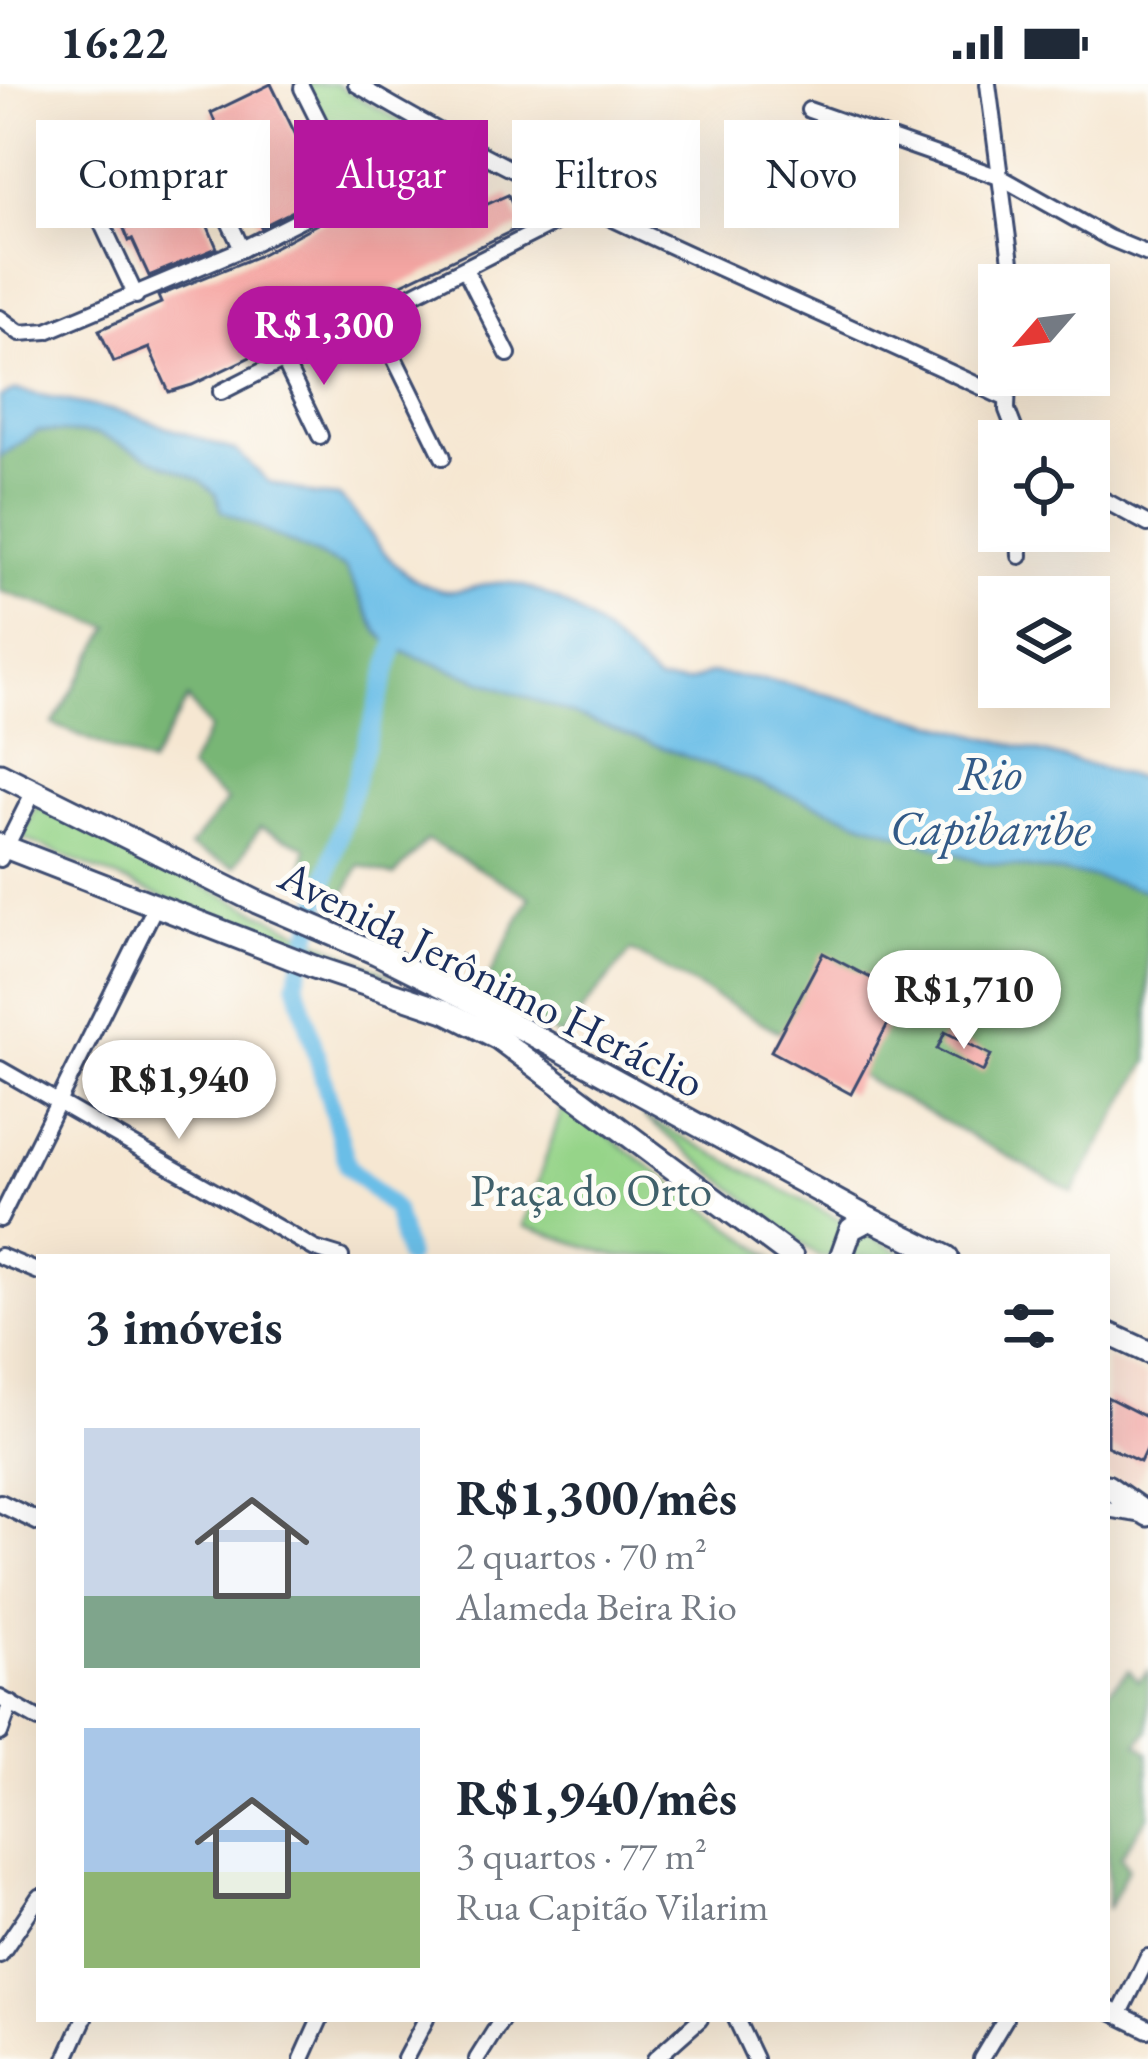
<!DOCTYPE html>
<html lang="pt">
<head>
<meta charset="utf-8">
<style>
  :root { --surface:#fff; --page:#f6f6f7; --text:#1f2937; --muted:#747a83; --accent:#b5179e }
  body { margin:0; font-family:"EB Garamond",serif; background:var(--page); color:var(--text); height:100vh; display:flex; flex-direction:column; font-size:45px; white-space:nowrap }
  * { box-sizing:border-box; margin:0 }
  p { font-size:39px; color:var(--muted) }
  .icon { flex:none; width:66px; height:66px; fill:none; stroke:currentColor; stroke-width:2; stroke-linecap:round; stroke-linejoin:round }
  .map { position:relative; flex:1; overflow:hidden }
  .panel { position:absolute; left:36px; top:1170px; width:1074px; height:768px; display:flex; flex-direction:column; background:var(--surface); border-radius:0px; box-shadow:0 12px 48px #0002 }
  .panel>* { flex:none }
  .top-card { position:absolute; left:36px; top:36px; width:1077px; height:108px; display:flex; gap:24px }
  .needle { width:78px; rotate:242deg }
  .tools { position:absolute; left:978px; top:180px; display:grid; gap:24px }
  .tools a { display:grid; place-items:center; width:132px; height:132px; border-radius:0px; background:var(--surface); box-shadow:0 12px 48px #0002; font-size:60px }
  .price { position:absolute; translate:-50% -102px; padding:0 27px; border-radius:42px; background:#fff; color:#222; font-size:39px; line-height:78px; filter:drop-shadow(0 3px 6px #0008) }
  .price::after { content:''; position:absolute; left:50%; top:72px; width:36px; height:27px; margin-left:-18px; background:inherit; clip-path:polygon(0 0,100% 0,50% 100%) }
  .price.on { background:var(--accent); color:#fff }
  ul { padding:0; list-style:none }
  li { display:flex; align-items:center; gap:36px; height:300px; padding:0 48px }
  li span { display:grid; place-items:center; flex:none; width:336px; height:240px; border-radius:0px; color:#555 }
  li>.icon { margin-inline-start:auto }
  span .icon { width:144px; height:144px; fill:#fffc; stroke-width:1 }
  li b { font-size:51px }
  h2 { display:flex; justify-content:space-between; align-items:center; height:144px; padding:0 48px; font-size:51px }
  .tag { padding:0 42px; border-radius:0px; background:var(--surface); box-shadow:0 12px 48px #0002; font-size:42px; line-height:108px }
  .tag.on { background:var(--accent); color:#fff }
  .status { display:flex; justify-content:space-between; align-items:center; height:84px; padding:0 60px; background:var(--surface); direction:ltr }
  .status svg { height:33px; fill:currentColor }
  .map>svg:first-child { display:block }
</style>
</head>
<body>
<div class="status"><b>16:22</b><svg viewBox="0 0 49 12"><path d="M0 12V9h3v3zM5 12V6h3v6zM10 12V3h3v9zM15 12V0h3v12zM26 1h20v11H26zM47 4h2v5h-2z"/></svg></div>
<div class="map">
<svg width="1148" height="1975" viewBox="0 0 1148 1975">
  <rect width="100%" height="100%" fill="#fdfcf7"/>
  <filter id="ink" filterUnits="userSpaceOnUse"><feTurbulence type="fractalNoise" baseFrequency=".00833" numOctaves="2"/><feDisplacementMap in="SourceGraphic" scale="24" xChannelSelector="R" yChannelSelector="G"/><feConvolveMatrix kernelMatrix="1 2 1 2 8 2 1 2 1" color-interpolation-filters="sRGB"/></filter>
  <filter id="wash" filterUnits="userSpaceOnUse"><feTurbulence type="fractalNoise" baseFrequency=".004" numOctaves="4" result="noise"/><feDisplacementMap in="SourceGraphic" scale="48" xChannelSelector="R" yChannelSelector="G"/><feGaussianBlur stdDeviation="2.7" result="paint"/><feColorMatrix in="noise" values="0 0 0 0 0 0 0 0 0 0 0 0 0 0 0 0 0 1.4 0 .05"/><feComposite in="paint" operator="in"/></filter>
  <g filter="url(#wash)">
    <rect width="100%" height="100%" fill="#f6e7d2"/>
    <!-- built -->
    <path fill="#f5d2c2" d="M1107,1274L1148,1294V1374L1132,1408L1107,1391Z"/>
    <!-- green -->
    <g fill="#96d489" stroke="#588274" stroke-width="3">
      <path d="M305,0H335L434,56L359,98Z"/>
      <path d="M36,722L393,892L328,880L273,860L22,754Z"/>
      <path d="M564,1019L772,1173H620L523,1142Z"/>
      <path d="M643,1032L910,1173H819Z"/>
    </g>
    <!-- forest -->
    <g fill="#78b675" stroke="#4a726a" stroke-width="3">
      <path d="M38,347L97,350L130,361L200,396L217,410L222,427L345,484L378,548L396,565L1089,792L1148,807V977L1073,1108L631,867L561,953L482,906L530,813L427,756L394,792L359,781L342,817L302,795L306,763L260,743L235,783L189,764L227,717L188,685L210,645L188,615L150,681L53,640L110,543L0,507V373Z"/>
      <path d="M1129,1586L1138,1597L1148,1587V1647L1138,1660L1148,1668V1732L1121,1772L1128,1784L1108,1826L1107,1608Z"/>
    </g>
    <!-- water -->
    <path fill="#6bbee7" stroke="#4376a2" stroke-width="3" d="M16,306L125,329L236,367L269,398L315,411L340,413C373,445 388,493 440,506C465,512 488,494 514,500C572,512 616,559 658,598L687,599L710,589L784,599L1148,697V807L1089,792L982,778L866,739L396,565L378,548L345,484L222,427L216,410L200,396L97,350L38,347L0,373V313Z"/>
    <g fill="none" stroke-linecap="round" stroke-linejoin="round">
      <!-- canal -->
      <path stroke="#6bbee7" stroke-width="18" d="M400,544L296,898L348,1082L395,1126L407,1173"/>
    </g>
    <g id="blocks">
      <!-- building -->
      <g fill="#f6a7a4">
        <path d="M271,0L325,111L261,143L211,29Z"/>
        <path d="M176,68L217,164L149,192L132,155L129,157L106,101L148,76Z"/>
        <path d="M453,85L472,127L508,111L522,142L192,301L169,308L149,264L114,278L99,246L161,219L158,212L256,173L334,131L336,136Z"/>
        <path d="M823,869L903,911L851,1010L771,967Z"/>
        <path d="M945,948L991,971L983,988L937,965Z"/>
        <path d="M1107,1313L1148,1334V1361L1140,1378L1107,1362Z"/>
      </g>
    </g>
  </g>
  <g filter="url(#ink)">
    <use href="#blocks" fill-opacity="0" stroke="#3c4b6f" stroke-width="3"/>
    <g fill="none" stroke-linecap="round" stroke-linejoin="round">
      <!-- minor casing -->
      <g stroke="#3c4b6f" stroke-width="20">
        <g id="minor">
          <path d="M356,0C564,124 788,211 1005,314"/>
          <path d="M988,0L1014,201"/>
          <path d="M302,4L354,108"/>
          <path d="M809,26L1002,94L1109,154L1148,170"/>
          <path d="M465,185L508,270"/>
          <path d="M136,212L86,106C98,85 167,48 191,57L242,165"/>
          <path d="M373,231L443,373"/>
          <path d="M0,234L20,249L47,247L242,165L454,58"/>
          <path d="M284,277L320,352"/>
          <path d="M1008,291L1007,326L1019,357"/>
          <path d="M221,308L585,123"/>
          <path d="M1089,408L1148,440"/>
          <path d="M1019,447L1020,472"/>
          <path d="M0,775L35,705"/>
          <path d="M0,985L315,1165L341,1173"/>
          <path d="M0,1135L157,819"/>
          <path d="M0,1172L39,1188"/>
          <path d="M1107,1425L1143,1431"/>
          <path d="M0,1614L39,1636"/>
          <path d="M0,1649L11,1619"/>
          <path d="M0,1871L39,1813"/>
          <path d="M1119,1931L1148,1873"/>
          <path d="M736,1935L755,1975"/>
          <path d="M66,1975L84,1935"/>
          <path d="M302,1975L320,1935"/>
          <path d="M405,1975L426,1935"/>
          <path d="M477,1975L502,1935"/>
          <path d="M655,1975L700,1935"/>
          <path d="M981,1975L1005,1935"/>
        </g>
      </g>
      <!-- tertiary casing -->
      <g stroke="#3c4b6f" stroke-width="22">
        <g id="tertiary">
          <path d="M0,1419L39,1438"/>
          <path d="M1107,1925L1148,1945"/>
        </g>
      </g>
      <!-- primary casing -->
      <g stroke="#3c4b6f" stroke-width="27">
        <g id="primary">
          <path d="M0,690L257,818L376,869L458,910L870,1135L947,1173"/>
          <path d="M0,761L314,883L445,927L498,954L792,1173"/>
          <path d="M841,1173L851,1145L870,1135"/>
          <path d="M1107,1249L1148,1268"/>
          <path d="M1107,1402L1148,1431"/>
        </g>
      </g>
      <!-- minor -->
      <use href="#minor" stroke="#fff" stroke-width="14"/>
      <!-- tertiary -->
      <use href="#tertiary" stroke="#fff" stroke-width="16"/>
      <!-- primary -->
      <use href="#primary" stroke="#fff" stroke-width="21"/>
    </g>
  </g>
  <g text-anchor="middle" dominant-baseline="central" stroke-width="10" stroke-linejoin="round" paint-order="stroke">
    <!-- street labels -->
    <g font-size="45" fill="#1b2f5e" stroke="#fdfcf7">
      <text transform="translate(492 894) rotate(27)">Avenida Jerônimo Heráclio</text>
    </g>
    <!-- park labels -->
    <g font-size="45" fill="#40616b" stroke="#fdfcf7">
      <text x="591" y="1106">Praça do Orto</text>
    </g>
    <!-- water labels -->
    <g font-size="48" font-style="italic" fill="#335a87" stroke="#fdfcf7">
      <text x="990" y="689">Rio<tspan x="990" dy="55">Capibaribe</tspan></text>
    </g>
  </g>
</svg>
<div class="tools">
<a><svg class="needle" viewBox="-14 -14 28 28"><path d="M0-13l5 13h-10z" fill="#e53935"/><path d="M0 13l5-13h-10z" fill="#747a83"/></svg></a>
<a><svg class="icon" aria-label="locate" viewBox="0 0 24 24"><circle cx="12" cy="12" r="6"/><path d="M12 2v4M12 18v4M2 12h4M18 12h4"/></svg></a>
<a><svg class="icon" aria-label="layers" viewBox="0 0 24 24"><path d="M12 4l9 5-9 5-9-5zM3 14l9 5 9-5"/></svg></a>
</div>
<b class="price on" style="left:324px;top:304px">R$1,300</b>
<b class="price" style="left:964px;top:968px">R$1,710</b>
<b class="price" style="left:179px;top:1058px">R$1,940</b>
<div class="top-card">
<a class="tag">Comprar</a>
<a class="tag on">Alugar</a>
<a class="tag">Filtros</a>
<a class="tag">Novo</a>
</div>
<section class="panel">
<h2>3 imóveis<svg class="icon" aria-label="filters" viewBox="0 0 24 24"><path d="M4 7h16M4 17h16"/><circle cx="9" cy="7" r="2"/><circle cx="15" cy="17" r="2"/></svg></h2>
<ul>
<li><span style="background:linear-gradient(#c9d6e8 70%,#7fa58c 0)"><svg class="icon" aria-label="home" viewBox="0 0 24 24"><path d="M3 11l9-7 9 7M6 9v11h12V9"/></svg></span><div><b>R$1,300/mês</b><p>2 quartos · 70 m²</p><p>Alameda Beira Rio</p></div></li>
<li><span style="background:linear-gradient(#a9c7e8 60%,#8fb573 0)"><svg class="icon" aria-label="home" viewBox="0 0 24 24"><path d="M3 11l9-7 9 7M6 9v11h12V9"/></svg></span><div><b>R$1,940/mês</b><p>3 quartos · 77 m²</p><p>Rua Capitão Vilarim</p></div></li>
</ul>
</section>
</div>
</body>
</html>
